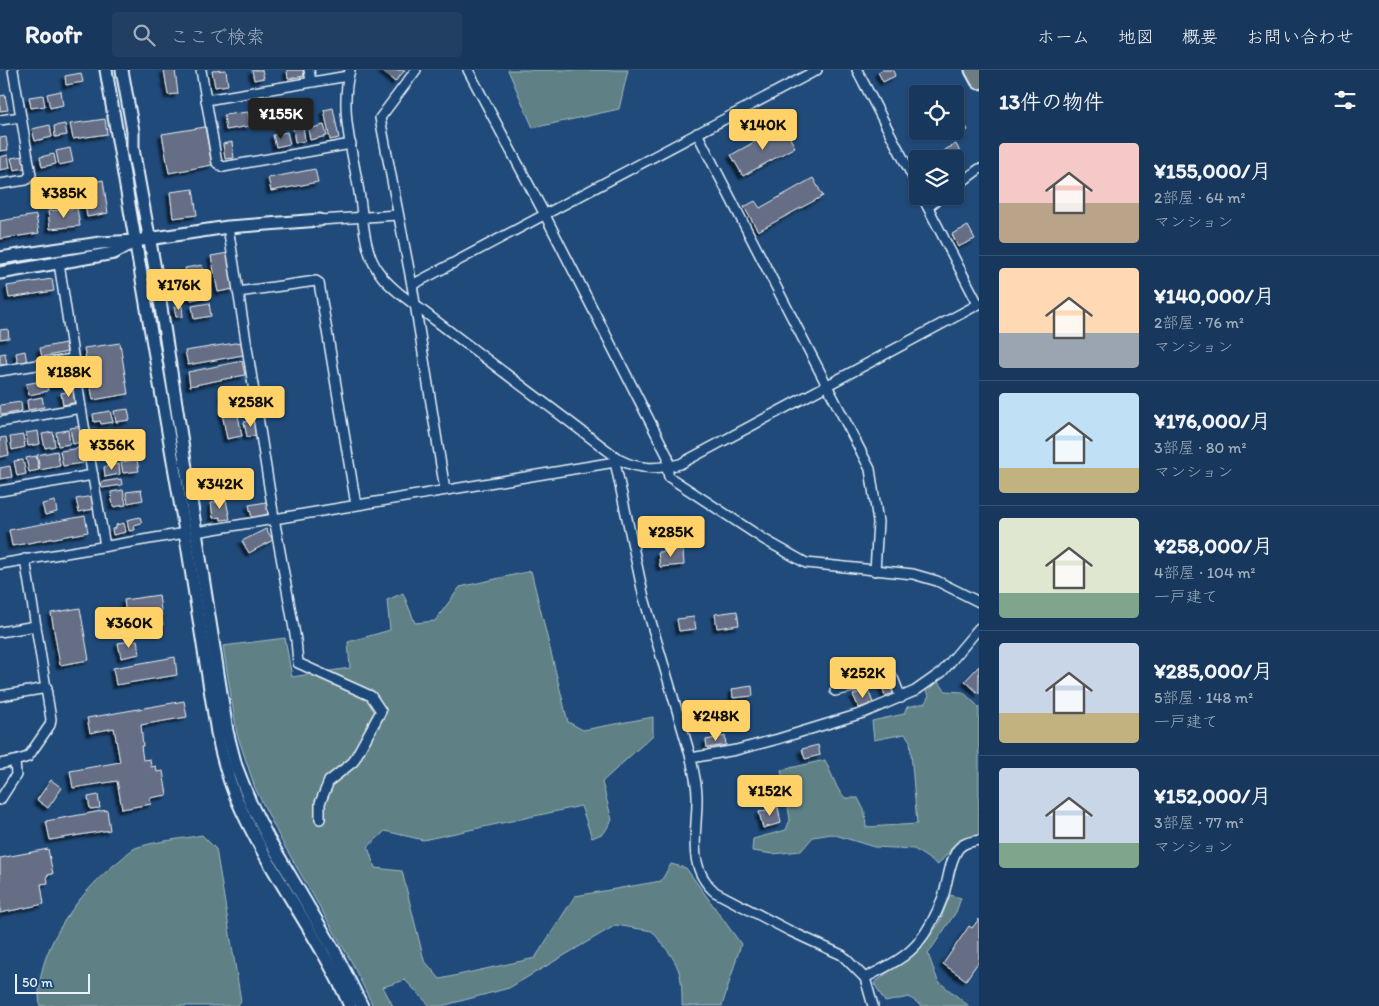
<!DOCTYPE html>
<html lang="ja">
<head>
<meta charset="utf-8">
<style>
  :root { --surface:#17385c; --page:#203f62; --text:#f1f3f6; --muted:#9eacbb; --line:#365272; --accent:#ffd166 }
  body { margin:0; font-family:Itim,"Klee One",sans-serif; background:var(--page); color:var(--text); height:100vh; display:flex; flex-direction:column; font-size:19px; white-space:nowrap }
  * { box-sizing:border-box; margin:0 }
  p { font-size:16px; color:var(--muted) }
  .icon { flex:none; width:28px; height:28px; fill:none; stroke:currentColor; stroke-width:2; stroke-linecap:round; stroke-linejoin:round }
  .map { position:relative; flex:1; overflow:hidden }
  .panel { display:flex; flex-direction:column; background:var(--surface); width:400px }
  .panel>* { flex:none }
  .tools { position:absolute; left:909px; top:15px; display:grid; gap:10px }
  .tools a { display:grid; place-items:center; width:55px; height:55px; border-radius:5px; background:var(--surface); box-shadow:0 1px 4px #0004,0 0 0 1px var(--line); font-size:25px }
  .scale { position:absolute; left:15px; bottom:12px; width:75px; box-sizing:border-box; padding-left:5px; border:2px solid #e8f1f8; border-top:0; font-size:14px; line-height:18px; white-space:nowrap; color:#e8f1f8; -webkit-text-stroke:4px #1f4a7a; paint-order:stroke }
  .price { position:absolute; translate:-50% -42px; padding:0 11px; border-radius:5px; background:var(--accent); color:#111; font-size:16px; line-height:32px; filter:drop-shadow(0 1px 2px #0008) }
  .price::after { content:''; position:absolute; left:50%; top:30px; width:15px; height:11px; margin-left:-8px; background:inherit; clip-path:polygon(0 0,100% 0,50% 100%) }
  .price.current { background:#222; color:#fff }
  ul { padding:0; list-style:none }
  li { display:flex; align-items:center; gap:15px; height:125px; padding:0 20px }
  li+li { border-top:1px solid var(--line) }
  li span { display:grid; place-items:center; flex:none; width:140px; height:100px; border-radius:5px; color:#555 }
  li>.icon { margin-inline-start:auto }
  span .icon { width:60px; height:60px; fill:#fffc; stroke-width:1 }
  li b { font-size:21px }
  h2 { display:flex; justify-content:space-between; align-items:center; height:60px; padding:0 20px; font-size:21px }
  header { display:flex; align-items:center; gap:30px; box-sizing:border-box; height:70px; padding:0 25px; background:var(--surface); border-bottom:1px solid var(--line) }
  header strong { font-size:24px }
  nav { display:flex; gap:28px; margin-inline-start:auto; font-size:18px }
  .search { width:350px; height:45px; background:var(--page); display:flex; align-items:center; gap:12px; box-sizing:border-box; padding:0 18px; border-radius:5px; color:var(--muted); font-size:19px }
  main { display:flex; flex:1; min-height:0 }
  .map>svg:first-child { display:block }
</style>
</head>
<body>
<header>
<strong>Roofr</strong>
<div class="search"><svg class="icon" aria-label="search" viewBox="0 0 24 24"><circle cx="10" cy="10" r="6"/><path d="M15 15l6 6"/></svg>ここで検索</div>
<nav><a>ホーム</a><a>地図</a><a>概要</a><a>お問い合わせ</a></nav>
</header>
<main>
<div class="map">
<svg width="979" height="936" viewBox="0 0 979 936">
  <defs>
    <filter id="shadow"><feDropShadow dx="-3.5" dy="3.5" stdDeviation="1" flood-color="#0009"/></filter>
  </defs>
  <rect width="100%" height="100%" fill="#1f4a7a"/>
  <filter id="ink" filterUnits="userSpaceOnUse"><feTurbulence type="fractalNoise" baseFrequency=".02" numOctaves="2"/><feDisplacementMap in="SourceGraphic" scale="10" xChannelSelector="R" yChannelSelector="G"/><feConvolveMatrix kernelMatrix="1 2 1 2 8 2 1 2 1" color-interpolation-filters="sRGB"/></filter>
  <g filter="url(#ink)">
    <!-- green -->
    <g fill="#5f8186" stroke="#a4b9bf">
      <path d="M508,0H628L619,39L533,58Z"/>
      <path d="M531,501L568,652L583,660L653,647V665L602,712L612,750L604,763L592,768L581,736L423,770L385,761L368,777L375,798L402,801L424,890L440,909L535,888L575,826L661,811L671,794L686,798L741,874L722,936H682C683,896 676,891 652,861L616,855L509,918L442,936H430L405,910L383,917L393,936H373L351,891L281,770L255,718L237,664L223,576L285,568L292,607L350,598L348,572L390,560L387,530L403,523L415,553L435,551L460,517Z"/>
      <path d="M937,611L946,621L963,622L979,637V767L956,773L938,795L914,779L874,777L832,764L813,767L801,781L773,784L752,781L753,769L786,760L790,749L781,700L825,690L838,719L845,728H858L865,742L866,757L917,754L910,671L905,664L874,670L872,651L904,644L907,637L925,633L929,625L925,620Z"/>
      <path d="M202,765L216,779L241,931L237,936H40C32,883 80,821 119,791C125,786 131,779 138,777C157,771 182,769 202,765Z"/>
      <path d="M950,825L961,828L956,842L928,884L938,911L969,936H922L909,927L885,932L874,913L921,877L939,854Z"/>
    </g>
    <!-- building -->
    <g fill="#656e85" stroke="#e8f1f8" filter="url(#shadow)">
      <path d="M164,0H175L178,24L168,25Z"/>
      <path d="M226,0L228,15L215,17L212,1Z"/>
      <path d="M252,0H262L264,8L254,10Z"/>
      <path d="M287,0H303L304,6L288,9Z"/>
      <path d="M381,0H405L395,12Z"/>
      <path d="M882,0H893L895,6L883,12L878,2Z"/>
      <path d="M81,3L83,12L66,15L65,6Z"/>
      <path d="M61,21L63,35L50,38L47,24Z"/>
      <path d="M5,25L8,40L0,41V26Z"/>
      <path d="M43,25L45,36L31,38L29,27Z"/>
      <path d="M262,30L265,44L258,46L255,32Z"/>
      <path d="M284,33L286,49L269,52L267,36Z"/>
      <path d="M333,38L339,68L330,70L324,40Z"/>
      <path d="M248,42L250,56L226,60L224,45Z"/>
      <path d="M961,48L968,60L960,64L955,55V51Z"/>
      <path d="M105,49L107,64L73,69L70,54Z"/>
      <path d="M65,54L67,65L55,67L54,56Z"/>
      <path d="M50,55L52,67L35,71L32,59Z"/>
      <path d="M324,55L327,66L310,70L308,59Z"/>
      <path d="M303,56L305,71L295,73L293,58Z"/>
      <path d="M783,56L795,77L743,106L731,85Z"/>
      <path d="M205,57L212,95L169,103L162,64Z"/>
      <path d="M287,62L290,74L276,77L273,65Z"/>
      <path d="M6,67L8,80L0,81V68Z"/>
      <path d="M232,72L234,88L225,89L223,74Z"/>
      <path d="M956,74L963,88L955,93V89H931V87Z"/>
      <path d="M70,78L73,92L59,95L56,81Z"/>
      <path d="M54,84L56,94L42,97L40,87Z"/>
      <path d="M8,85L10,98L0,100V87Z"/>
      <path d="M23,86L25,98L14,100L11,88Z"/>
      <path d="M315,99L318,112L271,121L268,108Z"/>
      <path d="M813,108L823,126L758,161L744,137L755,131L760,138Z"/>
      <path d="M103,110L108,143L87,147L82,114Z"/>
      <path d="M193,119L197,145L173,148L170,122Z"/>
      <path d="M77,138L80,156L50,159L48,141Z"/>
      <path d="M36,145L39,163L0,169V151Z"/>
      <path d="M968,156L975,169L958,177L952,164Z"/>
      <path d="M228,183L234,219L218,222L211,186Z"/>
      <path d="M202,195L207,227L191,230L185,198Z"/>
      <path d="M52,209L54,221L9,228L7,216Z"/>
      <path d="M209,233L211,246L194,249L192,236Z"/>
      <path d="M182,236L183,246L176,247L174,237Z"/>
      <path d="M8,259L9,268L0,269V260Z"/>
      <path d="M241,272L243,285L188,295L185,281Z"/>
      <path d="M65,273L67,282L42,287L40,278Z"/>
      <path d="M120,273L128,324L93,330L84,278Z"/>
      <path d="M25,281L27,293L18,295L16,283Z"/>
      <path d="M5,283L7,294L0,295V284Z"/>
      <path d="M242,291L245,305L190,316L188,302Z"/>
      <path d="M66,306L67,314L50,317L49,308Z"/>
      <path d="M46,310L48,321L29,325L26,314Z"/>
      <path d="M75,320L77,332L63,335L61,323Z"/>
      <path d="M241,320L244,333L226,337L223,324Z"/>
      <path d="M42,327L44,337L28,340L27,330Z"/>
      <path d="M21,332L22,341L1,345L0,335Z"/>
      <path d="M128,339L130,350L116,352L114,341Z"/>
      <path d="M237,340L242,366L227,369L222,343Z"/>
      <path d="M110,341L113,352L101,354L100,351L94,352L93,344Z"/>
      <path d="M255,350L257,365L247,367L244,352Z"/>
      <path d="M82,356L84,371L73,374L70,358Z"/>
      <path d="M68,360L70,374L58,376L56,362Z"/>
      <path d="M38,361L40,374L28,376L26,363Z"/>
      <path d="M53,362L55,376L45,378L42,364Z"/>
      <path d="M23,365L25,377L12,380L10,367Z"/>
      <path d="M6,367L9,385L0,387V368Z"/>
      <path d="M115,367L118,381L102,383L99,369Z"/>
      <path d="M133,368L135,380L120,383L118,370Z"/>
      <path d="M80,378L83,393L63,396L60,381Z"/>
      <path d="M57,381L60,396L40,400L37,385Z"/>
      <path d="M36,386L39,400L29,402L26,388Z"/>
      <path d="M23,390L26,404L17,406L14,391Z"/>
      <path d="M137,390L139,401L123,403L121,392Z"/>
      <path d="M119,394L120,404L105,407L104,397Z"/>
      <path d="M10,396L12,407L0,409V398Z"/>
      <path d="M231,404L233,416L216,419L214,407Z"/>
      <path d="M121,409L122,415L102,418L101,412Z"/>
      <path d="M123,420L126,435L113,437L111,422Z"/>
      <path d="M141,420L143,430L128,433L126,422Z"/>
      <path d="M92,426L94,439L79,442L76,429Z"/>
      <path d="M226,430L230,449L221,450L220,447L213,448L211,433Z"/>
      <path d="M55,431L57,442L45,445L42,434Z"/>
      <path d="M266,432L268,444L252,448L249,435Z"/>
      <path d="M85,446L88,462L12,476L9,460Z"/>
      <path d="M140,447L142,453L134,455L135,460L129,461L127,450Z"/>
      <path d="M124,453L126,462L113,465L112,459L116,458V455Z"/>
      <path d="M266,459L273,470L249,483L242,471Z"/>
      <path d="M683,480L684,495L660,497L658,482Z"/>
      <path d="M159,525L163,555L128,559L124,530Z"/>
      <path d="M80,538L89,590L60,595L51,543Z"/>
      <path d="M737,541L739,555L717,558L715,544Z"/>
      <path d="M694,547L696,559L679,561L677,549Z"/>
      <path d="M137,570L140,584L121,588L118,573Z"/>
      <path d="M175,587L177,605L116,615L113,598Z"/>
      <path d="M979,596V624L965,611Z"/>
      <path d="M891,613L894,623L885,626L882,616Z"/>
      <path d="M752,616L753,626L733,628L732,619Z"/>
      <path d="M868,619L873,633L859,638L853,625Z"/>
      <path d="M184,631L187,647L141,655L143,676H141L143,690L150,689L151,697L156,696L157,702L163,701L167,725L150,728L151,734L122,739L117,711L73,718L70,701L120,692L114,658L90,663L87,648Z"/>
      <path d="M725,666L726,675L707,678L706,670Z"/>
      <path d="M818,675L820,685L805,689L802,679Z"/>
      <path d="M51,710L62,718L48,738L37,730Z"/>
      <path d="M98,725L100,738L90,739L88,727Z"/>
      <path d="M778,737L781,753L763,758L759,742Z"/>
      <path d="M107,740L110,760L50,770L46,751Z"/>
      <path d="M48,779L53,804L47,805L48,813L41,814L44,834L0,843V788Z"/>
      <path d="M979,849V891L966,910L943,894L969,856L972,858Z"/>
    </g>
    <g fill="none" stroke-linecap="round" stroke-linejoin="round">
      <!-- minor casing -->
      <g stroke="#e8f1f8" stroke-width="12">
        <g id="minor">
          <path d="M201,0L217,93L223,97L351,74"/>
          <path d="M309,0L311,11"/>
          <path d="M350,0C339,40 353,83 359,122C363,145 363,169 372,190C378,204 387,213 399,223L620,390C640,400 659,399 680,394L979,234"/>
          <path d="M416,0L380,48L412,215L445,420"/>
          <path d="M468,0L545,145L668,387V403L669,407L765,470L806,493L913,504L937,511L979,532"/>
          <path d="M857,0L918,117"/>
          <path d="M206,30L348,6"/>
          <path d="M0,50L21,47"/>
          <path d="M697,63L870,399L878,452L875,501"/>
          <path d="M0,114L26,110L31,105L13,0"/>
          <path d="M955,117L979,99"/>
          <path d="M922,126L978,234"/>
          <path d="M928,137L942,126"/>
          <path d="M320,150L398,145"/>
          <path d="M228,157L274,448L296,570L298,593L371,626L381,641L353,692L329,711L320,733V749"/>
          <path d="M59,193L81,338L105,476"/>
          <path d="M412,215L817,0"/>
          <path d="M238,222L316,211L319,213L356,435"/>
          <path d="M0,301L73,289"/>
          <path d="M0,352L81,338"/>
          <path d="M615,392L644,528L691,688C693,700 697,713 697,726C698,761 685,796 715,822L790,861L842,885L865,908L873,936"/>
          <path d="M0,421L93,405"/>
          <path d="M196,462L615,392L620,390"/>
          <path d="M0,494L185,463"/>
          <path d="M0,562L36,556"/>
          <path d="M835,621L893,608L901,628"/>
          <path d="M0,626L47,618"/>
          <path d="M691,688L736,680L778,669L863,643L915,621L942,602L979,558"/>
          <path d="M0,694L15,691L28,687L50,655L51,649L25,489"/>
          <path d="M0,730L16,705L15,691"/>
          <path d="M865,908C883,898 903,890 917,874C928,861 937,843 943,827C948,812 949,792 958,779C964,772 971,772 979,770"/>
        </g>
      </g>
      <!-- tertiary casing -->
      <g stroke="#e8f1f8" stroke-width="15">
        <g id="tertiary">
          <path d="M106,0L183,449L217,663C222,687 228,710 238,732C269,803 319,865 350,936"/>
          <path d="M122,0L133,61V79L155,199L227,661L236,696L250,732L268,768L334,880L362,936"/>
          <path d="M0,188L100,173L135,171L228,157L320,150"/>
          <path d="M0,203L114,183L134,172"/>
        </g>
      </g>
      <!-- trunk casing -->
      <g stroke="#e8f1f8" stroke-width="19">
        <path id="trunk" d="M973,0L979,11"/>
      </g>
      <!-- minor -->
      <use href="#minor" stroke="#1f4a7a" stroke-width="9"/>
      <!-- tertiary -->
      <use href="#tertiary" stroke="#1f4a7a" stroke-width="11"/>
      <!-- trunk -->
      <use href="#trunk" stroke="#6d7d84" stroke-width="15"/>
    </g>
  </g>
</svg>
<div class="tools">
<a><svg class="icon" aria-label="locate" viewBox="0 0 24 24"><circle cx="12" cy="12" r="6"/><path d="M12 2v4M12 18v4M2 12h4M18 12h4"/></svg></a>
<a><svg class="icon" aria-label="layers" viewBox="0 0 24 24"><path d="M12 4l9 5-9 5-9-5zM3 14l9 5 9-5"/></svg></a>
</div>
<div class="scale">50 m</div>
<b class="price current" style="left:281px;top:70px">¥155K</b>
<b class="price" style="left:763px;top:81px">¥140K</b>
<b class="price" style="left:64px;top:149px">¥385K</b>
<b class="price" style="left:179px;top:241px">¥176K</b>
<b class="price" style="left:69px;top:328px">¥188K</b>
<b class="price" style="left:251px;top:358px">¥258K</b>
<b class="price" style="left:112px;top:401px">¥356K</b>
<b class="price" style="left:220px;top:440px">¥342K</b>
<b class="price" style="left:671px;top:488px">¥285K</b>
<b class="price" style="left:129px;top:579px">¥360K</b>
<b class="price" style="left:863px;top:629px">¥252K</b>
<b class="price" style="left:716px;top:672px">¥248K</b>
<b class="price" style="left:770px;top:747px">¥152K</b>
</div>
<section class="panel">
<h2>13件の物件<svg class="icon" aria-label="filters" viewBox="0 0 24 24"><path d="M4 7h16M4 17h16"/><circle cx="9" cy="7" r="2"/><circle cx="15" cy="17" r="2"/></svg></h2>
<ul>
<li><span style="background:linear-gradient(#f6c9c9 60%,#b9a48a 0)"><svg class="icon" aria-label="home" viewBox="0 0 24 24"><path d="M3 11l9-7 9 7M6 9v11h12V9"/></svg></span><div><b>¥155,000/月</b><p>2部屋 · 64 m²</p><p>マンション</p></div></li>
<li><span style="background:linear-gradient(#ffd9b3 65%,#9aa5b1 0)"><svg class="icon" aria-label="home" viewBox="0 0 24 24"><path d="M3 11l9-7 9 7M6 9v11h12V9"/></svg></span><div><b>¥140,000/月</b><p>2部屋 · 76 m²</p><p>マンション</p></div></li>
<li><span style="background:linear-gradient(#bfe0f5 75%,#c2b280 0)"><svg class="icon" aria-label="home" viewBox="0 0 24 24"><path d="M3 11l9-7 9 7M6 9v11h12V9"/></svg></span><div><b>¥176,000/月</b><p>3部屋 · 80 m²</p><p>マンション</p></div></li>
<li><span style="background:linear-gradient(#dfe7d0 75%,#7fa58c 0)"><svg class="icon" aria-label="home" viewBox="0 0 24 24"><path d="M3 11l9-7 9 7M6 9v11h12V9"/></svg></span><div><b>¥258,000/月</b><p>4部屋 · 104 m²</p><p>一戸建て</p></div></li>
<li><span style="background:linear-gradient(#c9d6e8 70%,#c2b280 0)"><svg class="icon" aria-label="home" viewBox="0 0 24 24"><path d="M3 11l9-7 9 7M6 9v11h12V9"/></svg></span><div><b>¥285,000/月</b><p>5部屋 · 148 m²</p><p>一戸建て</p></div></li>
<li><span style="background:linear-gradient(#c9d6e8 75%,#7fa58c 0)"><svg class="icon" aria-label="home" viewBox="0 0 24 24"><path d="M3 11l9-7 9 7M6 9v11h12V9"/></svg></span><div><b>¥152,000/月</b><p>3部屋 · 77 m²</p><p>マンション</p></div></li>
</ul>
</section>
</main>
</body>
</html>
